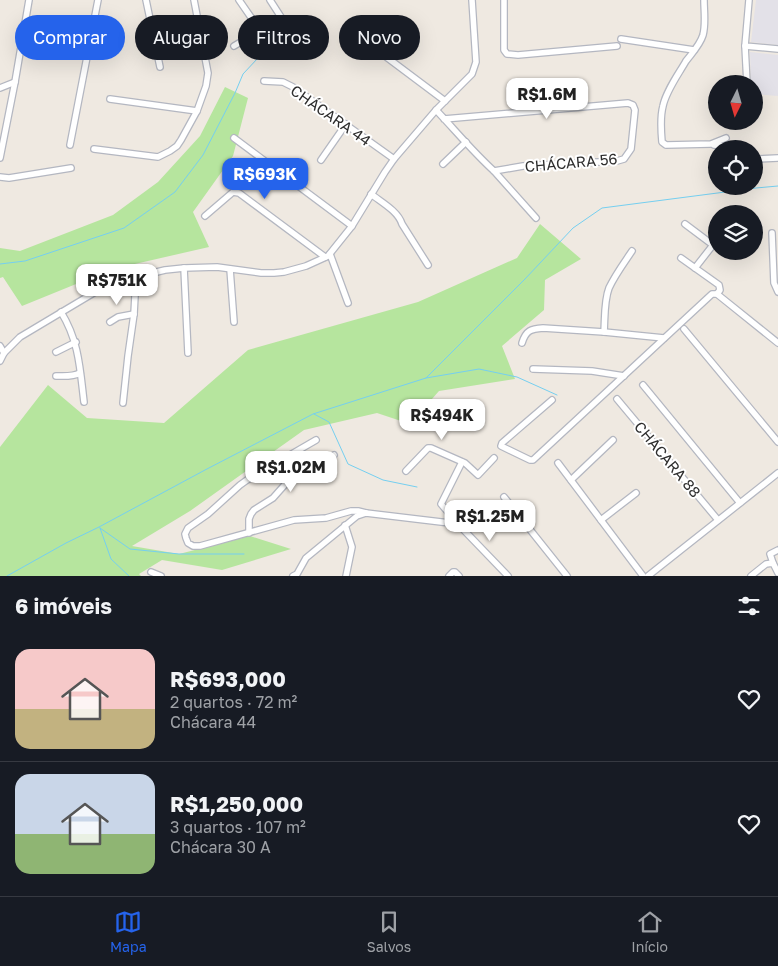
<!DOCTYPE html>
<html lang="pt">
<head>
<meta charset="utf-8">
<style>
  :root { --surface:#171b24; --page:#242831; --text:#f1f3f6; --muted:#9ea1a6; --line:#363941; --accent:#2563eb }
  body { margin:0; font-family:"Golos Text",sans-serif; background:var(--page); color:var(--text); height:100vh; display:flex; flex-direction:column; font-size:19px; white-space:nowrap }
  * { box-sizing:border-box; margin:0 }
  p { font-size:16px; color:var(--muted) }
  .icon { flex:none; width:28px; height:28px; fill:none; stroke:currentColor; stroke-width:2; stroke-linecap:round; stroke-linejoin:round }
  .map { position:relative; height:576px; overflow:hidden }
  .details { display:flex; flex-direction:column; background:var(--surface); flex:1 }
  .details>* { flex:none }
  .guide { position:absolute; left:15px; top:15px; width:500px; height:45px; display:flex; gap:10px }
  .needle { width:32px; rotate:185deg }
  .tools { position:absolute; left:708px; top:75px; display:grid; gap:10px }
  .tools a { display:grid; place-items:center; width:55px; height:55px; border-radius:50%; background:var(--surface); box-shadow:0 5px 20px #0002; font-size:25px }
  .price { position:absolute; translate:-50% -42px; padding:0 11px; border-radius:10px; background:#fff; color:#222; font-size:16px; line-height:32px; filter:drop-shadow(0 1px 2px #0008) }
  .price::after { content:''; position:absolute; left:50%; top:30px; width:15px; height:11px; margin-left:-8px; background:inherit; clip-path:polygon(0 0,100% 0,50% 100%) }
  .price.selected { background:var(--accent); color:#fff }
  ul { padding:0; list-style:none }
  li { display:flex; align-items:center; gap:15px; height:125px; padding:0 15px }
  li+li { border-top:1px solid var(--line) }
  li span { display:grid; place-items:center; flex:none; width:140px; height:100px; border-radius:15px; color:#555 }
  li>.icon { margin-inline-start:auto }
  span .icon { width:60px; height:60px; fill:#fffc; stroke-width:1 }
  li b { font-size:21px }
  h2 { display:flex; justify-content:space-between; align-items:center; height:60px; padding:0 15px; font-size:21px }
  .tag { padding:0 18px; border-radius:22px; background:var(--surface); box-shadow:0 5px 20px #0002; font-size:18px; line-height:45px }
  .tag.selected { background:var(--accent); color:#fff }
  .menu { display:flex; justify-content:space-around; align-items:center; height:70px; border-top:1px solid var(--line); background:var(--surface); font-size:14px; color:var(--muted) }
  .menu a { display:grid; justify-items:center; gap:2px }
  .menu .selected { color:var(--accent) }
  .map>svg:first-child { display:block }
</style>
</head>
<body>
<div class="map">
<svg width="778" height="576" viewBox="0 0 778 576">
  <rect width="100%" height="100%" fill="#efe9e1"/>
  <!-- industrial -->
  <g fill="#e3e1e8">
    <path d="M756,0H778V45L751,42Z"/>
    <path d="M750,52L778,55V96L754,94V84H751Z"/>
  </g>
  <!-- green -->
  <g fill="#b6e59e">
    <path d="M225,87L248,98L233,156L193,212L209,247L113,269L22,306L3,277L0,278V248L20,251L113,215L158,182L200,136Z"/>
    <path d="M540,224L581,259L545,280L544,310L502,346L515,379L439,391L410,424L377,413L304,430L190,511L132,546L179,554L250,536L291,549L222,570L162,560L139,574L141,576H0V447L48,385L87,418L164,423L248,350L418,302L517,258Z"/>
  </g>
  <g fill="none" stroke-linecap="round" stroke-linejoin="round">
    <!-- stream -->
    <g stroke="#75cff0" stroke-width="1">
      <path d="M0,264L25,261L124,228L175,192L203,155L235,93L243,74L258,58"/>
      <path d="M426,378L479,369L517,377L557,395"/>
      <path d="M314,414L329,422L348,464L383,480L417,487"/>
      <path d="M100,528L130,549L179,554H244"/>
      <path d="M100,528L111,559L129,576"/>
      <path d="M7,576L66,543L99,527L205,470L313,414L426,378L525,279L573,228L602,208L756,188L778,186"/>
    </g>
    <!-- minor casing -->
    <g stroke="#b4b7c1" stroke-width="8">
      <g id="minor">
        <path d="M146,0L160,67"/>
        <path d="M270,0L290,31"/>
        <path d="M504,0V50L507,54L518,55L617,46"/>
        <path d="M704,0C704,11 706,24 703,35C700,45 692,53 686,61C678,75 666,91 663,106C660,117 661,131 662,142L666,145L711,144L726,138"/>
        <path d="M749,0L745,46L778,49"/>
        <path d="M621,39L694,50"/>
        <path d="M234,46L256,33L259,29L239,0"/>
        <path d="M745,46L747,84"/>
        <path d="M373,47L445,101"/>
        <path d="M264,81L283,82L293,87L394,159"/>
        <path d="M0,88L15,82"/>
        <path d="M110,99L197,111"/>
        <path d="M436,110C455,130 473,152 494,171L523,166L617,161L624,159L631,149L635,110L633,105L628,103L444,119"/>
        <path d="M234,138L352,226"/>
        <path d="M70,145L98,0"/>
        <path d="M714,145L724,146L725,149"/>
        <path d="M94,149L158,157L170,151L177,146L181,140L197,111L206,86L208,73L194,0"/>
        <path d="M0,158L15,82L29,0"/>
        <path d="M757,159L778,158"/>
        <path d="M321,160L346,124"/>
        <path d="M443,164L466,142"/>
        <path d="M494,171L536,218"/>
        <path d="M0,177L9,178L71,168"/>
        <path d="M371,194C381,202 398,211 402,224L428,265"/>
        <path d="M205,216L233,192L239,193L325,257"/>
        <path d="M685,224L713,245L695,268"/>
        <path d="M772,233L774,283L778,292"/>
        <path d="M330,254L348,303"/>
        <path d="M681,258L719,285L720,290L717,294"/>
        <path d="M184,268L188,353"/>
        <path d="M230,269L234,322"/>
        <path d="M61,312C79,341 80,369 84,402"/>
        <path d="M110,322L118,317L134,314"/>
        <path d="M684,329L778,442"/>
        <path d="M604,332C605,318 604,301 609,288C615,275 624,263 632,251"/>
        <path d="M522,343C526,330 531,329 543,328L604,332L664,338"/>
        <path d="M0,346L4,353"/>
        <path d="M56,352L76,342"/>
        <path d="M0,361L4,353L20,337L107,285L136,277L165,270L184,268L217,267L261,273H274L284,272L306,266L328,256L352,226L385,172L394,159L436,110L472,74L476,62L472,0"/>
        <path d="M533,369L592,371L624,376"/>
        <path d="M56,376C64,376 73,377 80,373"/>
        <path d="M643,385L740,503"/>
        <path d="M617,399L718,520"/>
        <path d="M552,400L502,443L501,446L530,460H533L712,294H717L778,343"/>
        <path d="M123,403L128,356L134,314L136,277"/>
        <path d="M316,440L247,480L240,485L208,514L188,528L185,534L186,538L188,543L193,546H200L294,520L326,518L351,511H358L366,513"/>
        <path d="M462,462L441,504L458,524L508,576"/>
        <path d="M558,463L643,576"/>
        <path d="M406,471L428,448H431L465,463L478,475L494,458"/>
        <path d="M571,480L613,440"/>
        <path d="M504,497L567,576"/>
        <path d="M601,520L636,493"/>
        <path d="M345,525L352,547L346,576"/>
        <path d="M249,533V519L251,514L254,510L273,498L289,480L334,455"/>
        <path d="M773,563L770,554L778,550"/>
        <path d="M151,572L161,576"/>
        <path d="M293,576L297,574L306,558L357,516L366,513L458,524"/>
        <path d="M449,576L453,572H455L459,576"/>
        <path d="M648,576L778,473"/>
        <path d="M751,576L766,564L773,563L778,573"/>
      </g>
    </g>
    <!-- minor -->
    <use href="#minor" stroke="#fff" stroke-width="5.5"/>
  </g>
  <g text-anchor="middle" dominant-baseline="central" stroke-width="4" stroke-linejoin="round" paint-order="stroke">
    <!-- street labels -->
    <g font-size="15" fill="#2e2e2e" stroke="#fff">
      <text transform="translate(331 115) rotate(35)">CHÁCARA 44</text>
      <text transform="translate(571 162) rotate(-5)">CHÁCARA 56</text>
      <text transform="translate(668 459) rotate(50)">CHÁCARA 88</text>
    </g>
  </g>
</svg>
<div class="tools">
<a><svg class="needle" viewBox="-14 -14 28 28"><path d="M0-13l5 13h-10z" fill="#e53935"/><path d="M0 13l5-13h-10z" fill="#9ea1a6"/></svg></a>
<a><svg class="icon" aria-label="locate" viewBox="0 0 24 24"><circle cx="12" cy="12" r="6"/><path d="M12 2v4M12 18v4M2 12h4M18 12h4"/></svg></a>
<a><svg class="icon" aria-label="layers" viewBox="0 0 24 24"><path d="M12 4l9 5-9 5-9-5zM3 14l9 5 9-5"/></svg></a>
</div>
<b class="price" style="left:547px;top:120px">R$1.6M</b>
<b class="price selected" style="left:265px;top:200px">R$693K</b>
<b class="price" style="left:117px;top:306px">R$751K</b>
<b class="price" style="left:442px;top:441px">R$494K</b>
<b class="price" style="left:291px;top:493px">R$1.02M</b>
<b class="price" style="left:490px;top:542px">R$1.25M</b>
<div class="guide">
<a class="tag selected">Comprar</a>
<a class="tag">Alugar</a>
<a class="tag">Filtros</a>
<a class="tag">Novo</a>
</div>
</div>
<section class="details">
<h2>6 imóveis<svg class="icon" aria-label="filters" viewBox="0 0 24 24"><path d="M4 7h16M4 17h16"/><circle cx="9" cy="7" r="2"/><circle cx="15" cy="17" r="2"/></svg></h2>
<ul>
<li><span style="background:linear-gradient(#f6c9c9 60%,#c2b280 0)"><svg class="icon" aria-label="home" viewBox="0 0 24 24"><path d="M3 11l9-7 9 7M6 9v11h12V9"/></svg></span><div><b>R$693,000</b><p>2 quartos · 72 m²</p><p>Chácara 44</p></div><svg class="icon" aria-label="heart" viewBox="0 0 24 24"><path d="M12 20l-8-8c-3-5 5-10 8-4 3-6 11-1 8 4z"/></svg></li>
<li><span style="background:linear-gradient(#c9d6e8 60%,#8fb573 0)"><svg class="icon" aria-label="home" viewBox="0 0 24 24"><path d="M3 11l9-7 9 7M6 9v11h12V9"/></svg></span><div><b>R$1,250,000</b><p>3 quartos · 107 m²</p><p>Chácara 30 A</p></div><svg class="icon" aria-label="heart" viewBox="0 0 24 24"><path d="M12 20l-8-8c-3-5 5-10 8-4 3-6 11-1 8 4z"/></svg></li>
</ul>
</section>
<nav class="menu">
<a class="selected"><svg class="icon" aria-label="map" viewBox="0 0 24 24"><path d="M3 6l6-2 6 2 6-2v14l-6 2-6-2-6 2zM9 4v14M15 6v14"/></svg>Mapa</a>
<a><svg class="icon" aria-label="saved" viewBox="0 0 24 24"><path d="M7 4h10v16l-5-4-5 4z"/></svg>Salvos</a>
<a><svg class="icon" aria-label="home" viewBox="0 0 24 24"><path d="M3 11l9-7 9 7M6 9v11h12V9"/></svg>Início</a>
</nav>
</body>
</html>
